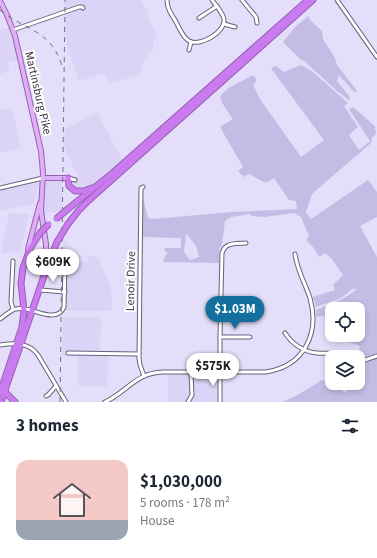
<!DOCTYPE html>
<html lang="en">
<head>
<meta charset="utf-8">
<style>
  :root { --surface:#fff; --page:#f6f6f7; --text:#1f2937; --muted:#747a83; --line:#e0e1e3; --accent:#126f9e }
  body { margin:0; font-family:"Source Sans 3",sans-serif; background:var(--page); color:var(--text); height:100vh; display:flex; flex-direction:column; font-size:15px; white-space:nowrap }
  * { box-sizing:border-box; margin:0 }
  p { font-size:13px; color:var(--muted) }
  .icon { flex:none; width:22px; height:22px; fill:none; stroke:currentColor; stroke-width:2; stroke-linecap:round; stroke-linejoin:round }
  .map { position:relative; height:402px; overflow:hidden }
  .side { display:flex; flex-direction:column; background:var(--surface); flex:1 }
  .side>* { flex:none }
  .buttons { position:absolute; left:325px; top:302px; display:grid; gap:8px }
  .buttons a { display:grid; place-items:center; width:40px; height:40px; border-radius:8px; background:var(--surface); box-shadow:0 2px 6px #0003; font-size:20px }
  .price { position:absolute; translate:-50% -34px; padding:0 9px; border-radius:14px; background:#fff; color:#222; font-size:13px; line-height:26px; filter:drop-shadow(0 1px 2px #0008) }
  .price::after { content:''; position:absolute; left:50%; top:24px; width:12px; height:9px; margin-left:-6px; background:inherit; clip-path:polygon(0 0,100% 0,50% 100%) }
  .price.current { background:var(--accent); color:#fff }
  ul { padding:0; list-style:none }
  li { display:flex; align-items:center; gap:12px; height:100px; padding:0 16px }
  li+li { border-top:1px solid var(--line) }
  li span { display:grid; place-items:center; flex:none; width:112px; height:80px; border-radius:12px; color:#555 }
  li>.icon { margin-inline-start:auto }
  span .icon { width:48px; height:48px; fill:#fffc; stroke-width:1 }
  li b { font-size:17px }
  h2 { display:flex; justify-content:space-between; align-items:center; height:48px; padding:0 16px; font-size:17px }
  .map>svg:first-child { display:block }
</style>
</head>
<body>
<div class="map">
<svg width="377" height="402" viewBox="0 0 377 402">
  <rect width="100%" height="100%" fill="#e4defa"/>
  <!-- built -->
  <g fill="#dbd4f7">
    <path d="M65,0H141L149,14L147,16L156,32V36L153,40V50L145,59L141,67V74L110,84L104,74H101L79,81L68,50L65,28Z"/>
    <path d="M11,27L19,60L8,62L9,71L0,74V30Z"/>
    <path d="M12,108L21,148L0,153V110Z"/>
    <path d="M97,112L122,160L95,184L87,187H75L73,183L71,176H78L64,147L65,129Z"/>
    <path d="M62,179L61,211L43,214L42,207L44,182L45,180Z"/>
    <path d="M32,182H37L39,183L34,203L31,205H25L0,211V189Z"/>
    <path d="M9,213L29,214L20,252L1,253Z"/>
    <path d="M66,240L72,250L74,259L86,263L88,261L87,256H96L99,260L111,286L112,311H62L63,243Z"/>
    <path d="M63,317H101L100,356H108L107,386H78V356H62Z"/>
    <path d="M168,373L216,374L219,377L218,402H168Z"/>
  </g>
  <!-- green -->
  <g fill="#c5bce6" fill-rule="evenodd">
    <path d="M308,16L312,22L322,31L323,39L335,58L337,65L357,91L355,93L339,75L337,81L349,96L350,101L336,90L303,60L302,61L283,42L295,27Z"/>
    <path d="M301,65L313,72L348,103L344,106L358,127L349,135L359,150L370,141L349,109L353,107L375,126L376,134L372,138L371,143L312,194L306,212L311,219L368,180L377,192V217L360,226L377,257V354L363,359C358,357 354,357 350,355L352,352L357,354L360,346L335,337L334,335H358V309H332V328L328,315L316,317V310L341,300L356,290L354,288L341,298L316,307L313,297L335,290L333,285L343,275L332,259L325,253L319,257L314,248L306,240L309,236L301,217L294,213L265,217L252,216L250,214L231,217L225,221L222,245L219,249V263L163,262L165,256L168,253L164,250L165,248H181V238L143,237V197L148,218L152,219L232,212L297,209L296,201L289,200L274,178L266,183L249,174L244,177L238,171L243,167L220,127L233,119L222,103L220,96L227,89L253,75L257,80L253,85L260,99L301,157L324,140L281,82L271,68L276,66L284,72ZM186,233L196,246L199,257L190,260L184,252Z"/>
    <path d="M377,358V402H282L296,396L322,380L328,382L346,393L351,383H358L359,364Z"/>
  </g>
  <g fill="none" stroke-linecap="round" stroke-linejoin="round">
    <!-- minor casing -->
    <g stroke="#67637a" stroke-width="5">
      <g id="minor">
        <path d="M167,0C167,8 171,14 175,20C179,27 182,37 189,41C200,47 226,32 224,19C222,11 216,6 212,0"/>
        <path d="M242,0L256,17L257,23"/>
        <path d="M337,0L377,57"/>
        <path d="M199,18L217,6"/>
        <path d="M224,24L235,27"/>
        <path d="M13,30L79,7H82L83,8"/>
        <path d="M189,50L191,42"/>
        <path d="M68,178L75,180"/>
        <path d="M143,187L141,188L139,358L140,365L144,376"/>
        <path d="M0,188L43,178"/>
        <path d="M13,261L11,302L13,309"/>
        <path d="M40,290L65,292"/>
        <path d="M0,319C5,316 10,310 16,309C31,305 56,326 64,307L65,265L67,262"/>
        <path d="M285,333C292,344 304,352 317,353C330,354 339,351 352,357"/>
        <path d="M220,337H250"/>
        <path d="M0,345C14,343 29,342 38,355L66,402"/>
        <path d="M68,353L139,354"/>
        <path d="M358,361H362L377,356"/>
        <path d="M46,396L48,395L56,386"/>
        <path d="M105,402C127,392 135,373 163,372H266C304,366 320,334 310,298C305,283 297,270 295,254"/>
        <path d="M188,402L192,395L191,372"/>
        <path d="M220,402V337L222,253C225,242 236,244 246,243"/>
      </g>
    </g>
    <!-- major casing -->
    <g stroke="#9662b2" stroke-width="6">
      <g id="major">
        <path d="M0,1L7,15L15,36L41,151L43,173L41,211L46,244V266"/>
        <path d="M43,178H68"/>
        <path d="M28,249L40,203"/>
      </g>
    </g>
    <!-- highway casing -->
    <g stroke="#9662b2" stroke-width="7">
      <g id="highway">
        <path d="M68,178L69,186L75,191H84L92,188"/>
        <path d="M69,208L109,176L308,0"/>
        <path d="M68,224L79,210L87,202L313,0"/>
        <path d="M3,390L15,402"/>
        <path d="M0,393L22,327L24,311L21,283L23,268L30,249L40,233"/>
        <path d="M1,402L47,267L57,242"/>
      </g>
    </g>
    <!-- minor -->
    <use href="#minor" stroke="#fff" stroke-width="3"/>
    <!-- major -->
    <use href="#major" stroke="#dfb0f5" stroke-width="4"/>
    <!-- highway -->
    <use href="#highway" stroke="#c97bef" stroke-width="5"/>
    <!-- rail -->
    <g stroke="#737080" stroke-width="1" stroke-dasharray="5 5" stroke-linecap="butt">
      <path d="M0,10C25,31 51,29 62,66"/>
      <path d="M60,402L65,0"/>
    </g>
    <!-- highway-bridge casing -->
    <g stroke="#9662b2" stroke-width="7" stroke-linecap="butt">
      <g id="highway-bridge">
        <path d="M56,219L69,208"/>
        <path d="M40,233L49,224"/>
        <path d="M57,242L68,224"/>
        <path d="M0,401L1,402"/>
      </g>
    </g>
    <!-- highway-bridge -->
    <use href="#highway-bridge" stroke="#c97bef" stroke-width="5"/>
  </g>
  <g text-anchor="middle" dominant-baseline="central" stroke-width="4" stroke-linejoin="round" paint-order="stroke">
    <!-- street labels -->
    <g font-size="12" fill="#373540" stroke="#fff">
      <text transform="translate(38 93) rotate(77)">Martinsburg Pike</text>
      <text transform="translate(131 281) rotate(-89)">Lenoir Drive</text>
    </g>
  </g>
</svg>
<div class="buttons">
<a><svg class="icon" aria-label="locate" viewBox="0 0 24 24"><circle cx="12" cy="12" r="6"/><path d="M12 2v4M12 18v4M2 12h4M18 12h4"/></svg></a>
<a><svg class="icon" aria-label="layers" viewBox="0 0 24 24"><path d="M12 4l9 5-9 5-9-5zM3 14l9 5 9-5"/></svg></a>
</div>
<b class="price" style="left:53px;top:283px">$609K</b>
<b class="price current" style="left:235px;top:330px">$1.03M</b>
<b class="price" style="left:213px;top:387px">$575K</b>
</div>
<section class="side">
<h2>3 homes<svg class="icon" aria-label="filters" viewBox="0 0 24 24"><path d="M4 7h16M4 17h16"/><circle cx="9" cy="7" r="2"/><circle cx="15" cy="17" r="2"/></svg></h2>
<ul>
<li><span style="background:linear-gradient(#f6c9c9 75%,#9aa5b1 0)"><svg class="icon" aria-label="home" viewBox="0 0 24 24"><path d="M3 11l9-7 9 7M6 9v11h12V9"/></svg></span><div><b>$1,030,000</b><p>5 rooms · 178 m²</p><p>House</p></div></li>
</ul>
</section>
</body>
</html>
